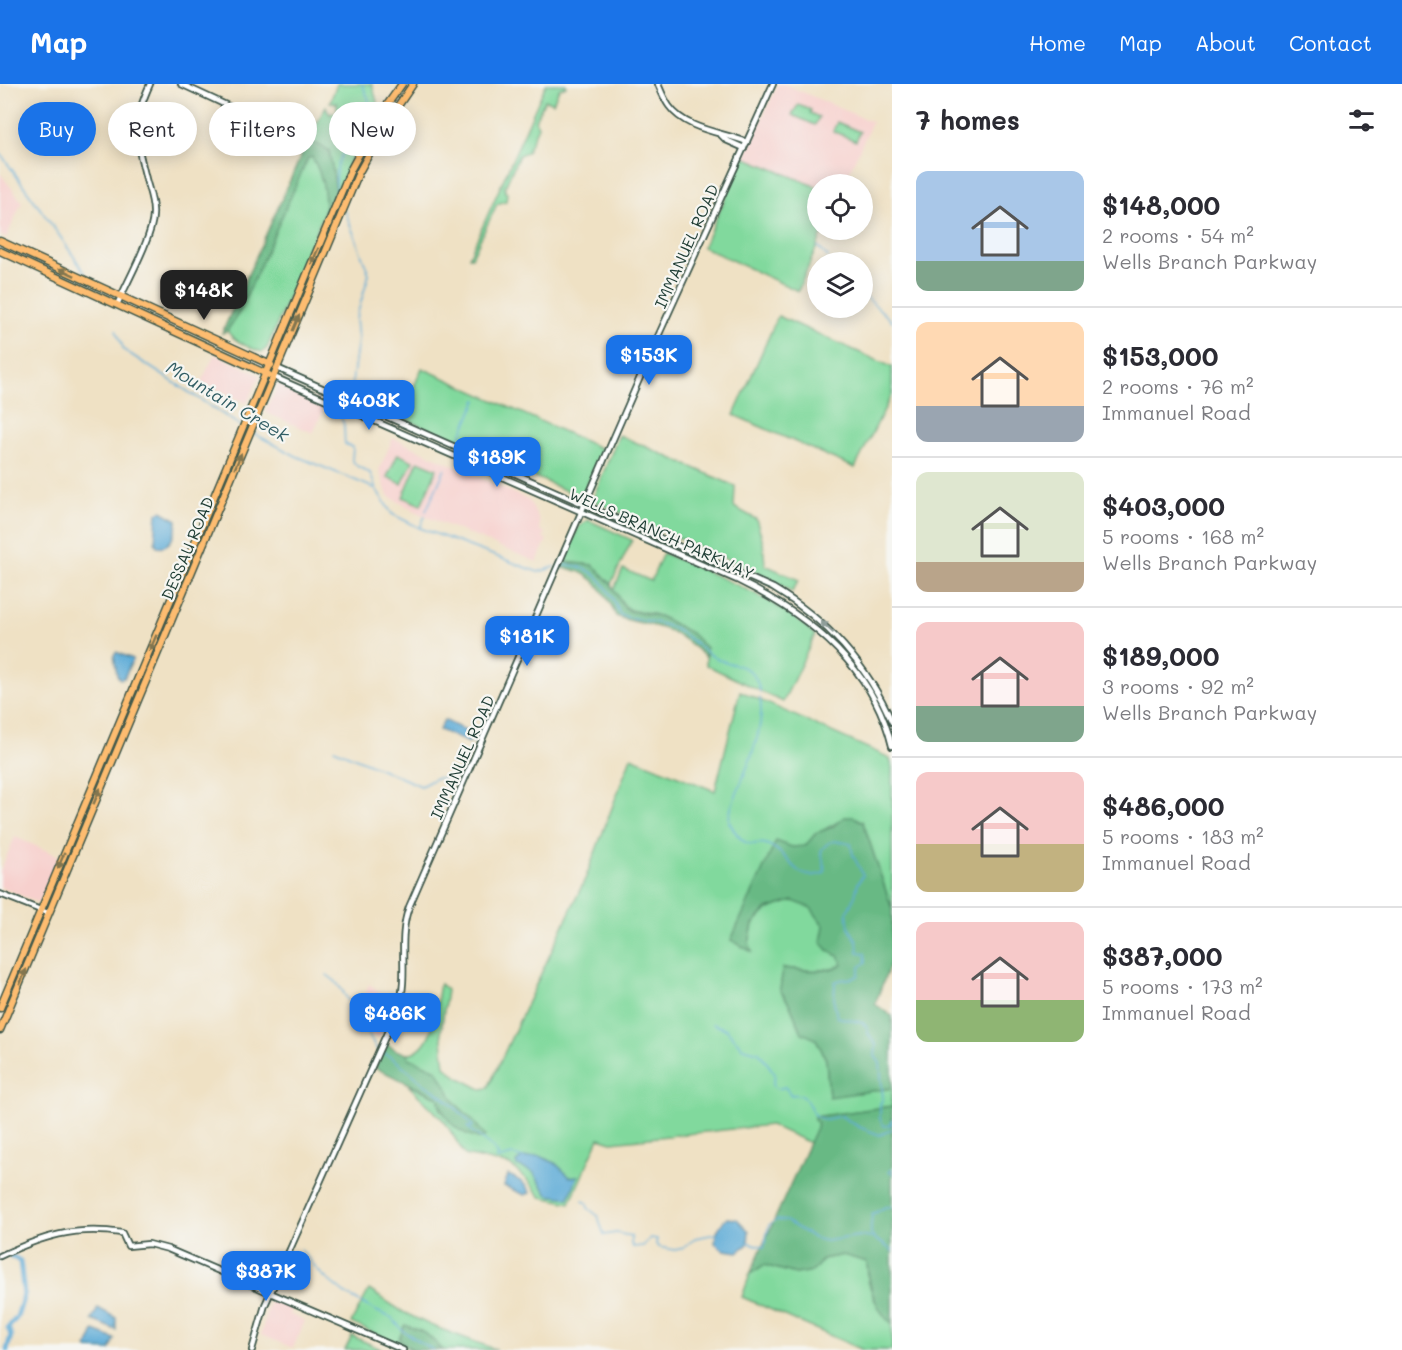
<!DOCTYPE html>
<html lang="en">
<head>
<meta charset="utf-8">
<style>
  :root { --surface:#fff; --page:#f7f7f7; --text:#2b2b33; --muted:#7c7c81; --line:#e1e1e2; --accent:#1a73e8 }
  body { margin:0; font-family:Mali,sans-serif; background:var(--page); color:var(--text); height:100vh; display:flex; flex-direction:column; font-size:22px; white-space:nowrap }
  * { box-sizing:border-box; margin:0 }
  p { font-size:20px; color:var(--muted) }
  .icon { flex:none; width:33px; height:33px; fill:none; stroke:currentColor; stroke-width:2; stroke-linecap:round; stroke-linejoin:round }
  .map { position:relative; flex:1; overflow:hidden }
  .side { display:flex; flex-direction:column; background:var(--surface); width:510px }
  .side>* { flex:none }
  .hud { position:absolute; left:18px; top:18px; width:570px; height:54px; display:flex; gap:12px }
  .controls { position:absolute; left:807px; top:90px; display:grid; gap:12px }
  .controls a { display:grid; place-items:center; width:66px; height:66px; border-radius:50%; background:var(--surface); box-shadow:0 3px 15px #0003; font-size:30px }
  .price { position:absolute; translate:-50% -51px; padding:0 14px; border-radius:12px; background:var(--accent); color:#fff; font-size:20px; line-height:39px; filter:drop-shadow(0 2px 3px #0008) }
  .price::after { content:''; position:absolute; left:50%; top:36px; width:18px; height:14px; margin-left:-9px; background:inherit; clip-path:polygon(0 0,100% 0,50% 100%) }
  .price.on { background:#222; color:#fff }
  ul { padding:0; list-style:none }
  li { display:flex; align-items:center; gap:18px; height:150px; padding:0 24px }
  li+li { border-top:2px solid var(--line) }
  li span { display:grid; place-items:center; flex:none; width:168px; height:120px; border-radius:12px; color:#555 }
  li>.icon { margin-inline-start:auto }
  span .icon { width:72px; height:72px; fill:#fffc; stroke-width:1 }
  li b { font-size:26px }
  h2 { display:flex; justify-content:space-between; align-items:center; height:72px; padding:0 24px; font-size:26px }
  .chip { padding:0 21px; border-radius:27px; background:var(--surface); box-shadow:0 3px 15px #0003; font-size:21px; line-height:54px }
  .chip.on { background:var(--accent); color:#fff }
  header { display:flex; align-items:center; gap:36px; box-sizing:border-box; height:84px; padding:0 30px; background:var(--accent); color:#fff }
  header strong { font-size:28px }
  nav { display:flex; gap:33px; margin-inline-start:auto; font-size:21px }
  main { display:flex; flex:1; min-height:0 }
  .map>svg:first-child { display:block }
</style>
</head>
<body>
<header>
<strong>Map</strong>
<nav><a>Home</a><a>Map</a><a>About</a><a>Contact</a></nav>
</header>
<main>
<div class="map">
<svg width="892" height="1266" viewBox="0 0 892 1266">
  <rect width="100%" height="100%" fill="#f6f6f2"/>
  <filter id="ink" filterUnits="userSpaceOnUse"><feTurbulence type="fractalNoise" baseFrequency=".0167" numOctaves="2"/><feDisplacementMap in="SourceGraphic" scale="12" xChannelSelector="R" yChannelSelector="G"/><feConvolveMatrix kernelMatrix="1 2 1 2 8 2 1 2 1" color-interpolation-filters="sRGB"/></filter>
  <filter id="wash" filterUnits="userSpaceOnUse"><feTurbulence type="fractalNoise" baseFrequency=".008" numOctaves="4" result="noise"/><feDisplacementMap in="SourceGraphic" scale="24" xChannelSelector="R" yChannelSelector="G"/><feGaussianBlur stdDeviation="1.35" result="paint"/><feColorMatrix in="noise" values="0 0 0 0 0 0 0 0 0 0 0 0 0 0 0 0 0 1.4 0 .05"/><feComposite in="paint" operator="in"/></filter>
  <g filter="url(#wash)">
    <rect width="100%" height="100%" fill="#efe1c4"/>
    <!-- built -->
    <g fill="#f7d0cd">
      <path d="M778,0H784L872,38L844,100H818L817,103L744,73Z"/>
      <path d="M0,89L22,118L6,154L0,151Z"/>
      <path d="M215,270L260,291L247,319L201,298Z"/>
      <path d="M279,299L326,320L313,349L265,328Z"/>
      <path d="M393,354L529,416L539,436L540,446L545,449L543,454L547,455L537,478L422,431L388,412L379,386Z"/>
      <path d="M15,753L59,772L39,819L0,803V787Z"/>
      <path d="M369,900L394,918L379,954L373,952L358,930Z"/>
      <path d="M272,1213L293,1222L289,1230L305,1237L293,1264L261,1251L266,1229Z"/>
    </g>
    <!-- green -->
    <g fill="#81d99d" stroke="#508b68" stroke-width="1.5">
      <path d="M337,0H372L379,25L351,76L337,111L329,67L308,56L326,22L329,30L337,28V19L330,18Z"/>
      <path d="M546,0H566V2L559,5L553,19L545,16L535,36L538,42L527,68L519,71L505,103V108L507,109L506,117L497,120L472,173H469Z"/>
      <path d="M798,21L811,26L810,29L819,33L815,41L792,31Z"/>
      <path d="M837,38L860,48L856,57L833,47Z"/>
      <path d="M312,73C322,89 327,110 324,129L267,264L262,268C250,265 234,257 227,247L240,227L305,79L308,74Z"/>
      <path d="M744,73L817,103L818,146H824L798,207L703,163Z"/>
      <path d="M778,232L892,283V310L855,384L734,331Z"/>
      <path d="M422,284L602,365L582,414L401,333Z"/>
      <path d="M619,351L735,402L734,423L756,435L763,458L765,481L799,496L792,508L765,492L596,418L594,411Z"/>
      <path d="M398,370L413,377L402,400L387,393Z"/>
      <path d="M418,377L437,385L421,421L403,413Z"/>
      <path d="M588,436L632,456L611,500L593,481L565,478L578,443Z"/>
      <path d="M663,469C715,492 773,511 815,551L783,618L706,581V564C693,555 672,537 659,532C632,521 632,538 614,505L623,485L651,497Z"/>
      <path d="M740,607L890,674L892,684V825L863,738L845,733C828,745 818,746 805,763H792L731,856L752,867L749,859L753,840L767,826L793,816L811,823L824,842L828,866L840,873L842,881C823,889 804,886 783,884L780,906L789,919L796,936L816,955L826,976L829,1012L892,1004V1022L814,1033L819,1039L810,1059L770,1041L612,1058L599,1054L570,1119L541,1113L528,1097L510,1081L465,1071L445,1038L408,1001L438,1013L441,1027L461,1026L456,1020L437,986L409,974L407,970C436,965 435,924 440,900L447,906L441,947L445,982L458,993L481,1005L488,1004L586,793L631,673L715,707Z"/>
      <path d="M843,1171L867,1178L868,1197L874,1215L892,1240V1266H863L742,1213L750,1190L764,1181L796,1190L813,1187L823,1175Z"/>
      <path d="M369,1206L403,1228L430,1241L497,1266H443L425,1249L413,1266H411L351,1239Z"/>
      <path d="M352,1252L383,1266H345Z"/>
    </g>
    <!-- forest -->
    <g fill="#68b984" stroke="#447b5c" stroke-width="1.5">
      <path d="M308,56L329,66L337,111L332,122L324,130C327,111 322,90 312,73L308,74L240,227L227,247L222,249Z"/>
      <path d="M562,478L593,481L611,500L623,522L630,527L659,532L691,549L706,564V573C694,563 681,551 667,546C650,539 632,539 616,532C606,507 590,484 560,484Z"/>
      <path d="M844,733H854L863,738L892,825V875L875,920L892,932V1004L829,1013L826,975L816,955L802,949L789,919L780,906L783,884C804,886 823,890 842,881L840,873L828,866L821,858L824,842L811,824L793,817L767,825L753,840L749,859L752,868L731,856L776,757L792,763L805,762L816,749L832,743Z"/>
      <path d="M387,960L396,966L407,970L409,974L437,986L456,1020L472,1035L485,1052L481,1055C457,1049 444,1037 438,1013L375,984Z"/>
      <path d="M892,1022V1240C873,1224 869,1200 867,1178L843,1171L823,1175L813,1187L796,1190L764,1181L750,1190L818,1039L814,1036V1033Z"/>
      <path d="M405,1241L425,1249L443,1266H413L399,1255Z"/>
    </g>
    <!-- water -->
    <g fill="#5eacd7" stroke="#3e7486" stroke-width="1.5">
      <path d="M161,427L177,436C177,447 171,466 157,462L155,458L157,429Z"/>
      <path d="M116,568L133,575L124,594L120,595L117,591L114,571Z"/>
      <path d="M444,636L472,650L469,659L439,646Z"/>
      <path d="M539,1072L555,1079L570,1093L578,1092L569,1114L548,1111L533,1088L517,1082L516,1078L522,1074Z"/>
      <path d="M508,1091C516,1094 527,1100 530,1109L525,1111L504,1102Z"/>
      <path d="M727,1134L737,1135L749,1147L748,1160L738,1168L724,1166L715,1159C715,1148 719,1141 727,1134Z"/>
      <path d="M98,1224L116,1234V1246L92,1236Z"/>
      <path d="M94,1247L115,1255L110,1266L88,1265L87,1263Z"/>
    </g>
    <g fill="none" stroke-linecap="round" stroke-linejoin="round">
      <!-- stream -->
      <g stroke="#5eacd7" stroke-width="1.5">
        <path d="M0,69L59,151L85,189"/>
        <path d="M338,109C329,81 348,62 360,38C363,31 366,24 369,16L362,0"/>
        <path d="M345,127L369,190L356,235L358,255L351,306L348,310"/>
        <path d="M818,163L828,173"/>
        <path d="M862,209L892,237"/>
        <path d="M116,246L124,266L241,342"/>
        <path d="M335,329C348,336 343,348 345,360L353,363L352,376L357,382L370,389L376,405L392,430L420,444L538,488L555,483"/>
        <path d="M253,349L296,372L374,404"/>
        <path d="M457,360L477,316"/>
        <path d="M426,427L445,385"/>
        <path d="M420,444L425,432"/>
        <path d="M559,482C592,476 610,503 620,531C636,536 653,536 670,543C686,549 698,563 712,572C734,586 754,575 760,608"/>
        <path d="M760,614C765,642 751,673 741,699C736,713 729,723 729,738C751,776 753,750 774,764C794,776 795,799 824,789L825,786L821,767C830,753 837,757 851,760L853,771L863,791L858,799L855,812L847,828L849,844L857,857L858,868L865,869L866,878L860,883L858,892C851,896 843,894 835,898L834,918L837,933L863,939L868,944V949L876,961L875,972L880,979L883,1015L880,1020V1035L884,1042L890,1041L892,1036"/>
        <path d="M473,659L476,649L482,641L485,642"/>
        <path d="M334,665L421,702L436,694H456L467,674"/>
        <path d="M327,891L335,897L342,906L378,967"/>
        <path d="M713,940L726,945L743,964L759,968L775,990L773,1001L777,1005L785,1003L791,1011C814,1006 805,1036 827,1035C832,1034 837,1033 841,1032L859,1043L880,1051L892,1045"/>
        <path d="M381,968C396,974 411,989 423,999C426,1002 431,1004 435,1007C443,1012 469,1035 473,1043H467L492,1063L498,1071L497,1075L513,1071L523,1074"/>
        <path d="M892,1085L889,1088L892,1089"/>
        <path d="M583,1117L587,1119L588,1124L598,1132L604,1151L616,1149L631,1152V1160L633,1163L643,1162L650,1154L657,1155L656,1160L658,1163L675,1166L684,1164L695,1154L716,1150"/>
        <path d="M892,1123H885L872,1131C868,1162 873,1149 892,1167"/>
        <path d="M747,1158L764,1163L769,1141L776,1136L786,1137L814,1154L826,1157L859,1152L872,1154"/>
        <path d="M301,1166L322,1191L344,1209L376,1227L392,1234L403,1247L433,1266"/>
      </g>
      <!-- river -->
      <path stroke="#5eacd7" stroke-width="5" d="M7,1266L11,1251L8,1244L17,1233L24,1211L20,1177L11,1172"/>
    </g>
  </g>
  <g filter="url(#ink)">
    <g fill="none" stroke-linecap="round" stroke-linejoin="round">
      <!-- minor casing -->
      <g stroke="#3e564a" stroke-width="8">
        <g id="minor">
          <path d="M181,0L271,42"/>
          <path d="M658,0C661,7 664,15 669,22C686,46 722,48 747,58"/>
          <path d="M721,51L726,56L744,64"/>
          <path d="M117,221C126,200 153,152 153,131C154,120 150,109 147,99C136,54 130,44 150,0"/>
          <path d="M277,284L773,504C827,536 867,580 892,638"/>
          <path d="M274,293L737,496C807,530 873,582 892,662"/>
          <path d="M0,810L48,829"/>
          <path d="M0,1172C43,1152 74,1142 122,1149L128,1162L149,1160L168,1165L403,1266"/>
          <path d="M252,1266L265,1221L399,922C409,889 397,856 409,823L655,259L773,0"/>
        </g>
      </g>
      <!-- major casing -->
      <g stroke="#3e564a" stroke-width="9">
        <g id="major">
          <path d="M0,157L271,281"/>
          <path d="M0,167L269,291"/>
          <path d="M0,924L351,85L382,28L402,0"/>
          <path d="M0,946L359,88L387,38L413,0"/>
        </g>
      </g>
      <!-- minor -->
      <use href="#minor" stroke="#fff" stroke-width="4.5"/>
      <!-- major -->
      <use href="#major" stroke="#fdbc6f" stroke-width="6"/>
    </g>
    <!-- one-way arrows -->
    <defs><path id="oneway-solid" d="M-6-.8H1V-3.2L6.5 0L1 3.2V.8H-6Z" transform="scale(1.5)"/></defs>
    <g fill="#83764f">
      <use href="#oneway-solid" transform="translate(315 172) rotate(113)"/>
      <use href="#oneway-solid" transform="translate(67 188) rotate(-155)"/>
      <use href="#oneway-solid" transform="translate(296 239) rotate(-67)"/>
      <use href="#oneway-solid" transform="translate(238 377) rotate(-67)"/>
      <use href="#oneway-solid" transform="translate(153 559) rotate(113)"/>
      <use href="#oneway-solid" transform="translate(97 712) rotate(-67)"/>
      <use href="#oneway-solid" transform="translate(61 777) rotate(113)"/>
      <use href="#oneway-solid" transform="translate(23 893) rotate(-67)"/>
    </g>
    <use fill="#8f9e9a" href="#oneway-solid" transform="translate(827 543) rotate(-138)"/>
  </g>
  <g text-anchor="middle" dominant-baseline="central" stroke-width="4.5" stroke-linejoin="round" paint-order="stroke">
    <!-- street labels -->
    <g font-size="16" fill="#1f3d34" stroke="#f6f6f2">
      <text transform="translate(686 162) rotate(-66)">IMMANUEL ROAD</text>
      <text transform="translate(662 449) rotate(24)">WELLS BRANCH PARKWAY</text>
      <text transform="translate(187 464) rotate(-67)">DESSAU ROAD</text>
      <text transform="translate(462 673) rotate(-66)">IMMANUEL ROAD</text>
    </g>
    <!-- water labels -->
    <g font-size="18" font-style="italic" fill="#325e65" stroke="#f6f6f2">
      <text transform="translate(228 317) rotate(31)">Mountain Creek</text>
    </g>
  </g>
</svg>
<div class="controls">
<a><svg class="icon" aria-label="locate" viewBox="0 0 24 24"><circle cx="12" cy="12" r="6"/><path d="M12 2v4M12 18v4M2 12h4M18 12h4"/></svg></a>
<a><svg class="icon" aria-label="layers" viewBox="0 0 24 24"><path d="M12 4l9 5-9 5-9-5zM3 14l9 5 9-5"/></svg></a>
</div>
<b class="price on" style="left:204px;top:237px">$148K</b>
<b class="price" style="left:649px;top:302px">$153K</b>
<b class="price" style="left:369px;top:347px">$403K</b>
<b class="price" style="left:497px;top:404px">$189K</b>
<b class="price" style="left:527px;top:583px">$181K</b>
<b class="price" style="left:395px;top:960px">$486K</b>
<b class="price" style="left:266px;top:1218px">$387K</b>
<div class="hud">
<a class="chip on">Buy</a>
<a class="chip">Rent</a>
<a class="chip">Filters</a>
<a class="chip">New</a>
</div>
</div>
<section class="side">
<h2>7 homes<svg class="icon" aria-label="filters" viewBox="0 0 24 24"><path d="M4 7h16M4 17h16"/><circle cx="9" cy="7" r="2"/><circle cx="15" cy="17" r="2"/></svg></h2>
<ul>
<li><span style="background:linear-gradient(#a9c7e8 75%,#7fa58c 0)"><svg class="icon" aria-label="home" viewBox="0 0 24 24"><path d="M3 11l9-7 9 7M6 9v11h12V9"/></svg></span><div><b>$148,000</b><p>2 rooms · 54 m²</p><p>Wells Branch Parkway</p></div></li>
<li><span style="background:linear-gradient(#ffd9b3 70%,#9aa5b1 0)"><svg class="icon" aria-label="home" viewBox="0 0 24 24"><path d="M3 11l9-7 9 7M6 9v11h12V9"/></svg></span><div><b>$153,000</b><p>2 rooms · 76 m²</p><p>Immanuel Road</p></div></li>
<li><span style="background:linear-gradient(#dfe7d0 75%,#b9a48a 0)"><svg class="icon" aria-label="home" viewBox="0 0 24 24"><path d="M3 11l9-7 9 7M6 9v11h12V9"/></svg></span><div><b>$403,000</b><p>5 rooms · 168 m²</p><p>Wells Branch Parkway</p></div></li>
<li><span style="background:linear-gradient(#f6c9c9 70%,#7fa58c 0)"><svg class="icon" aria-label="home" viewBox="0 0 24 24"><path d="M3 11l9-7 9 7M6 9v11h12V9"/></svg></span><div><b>$189,000</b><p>3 rooms · 92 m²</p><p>Wells Branch Parkway</p></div></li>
<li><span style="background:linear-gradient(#f6c9c9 60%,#c2b280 0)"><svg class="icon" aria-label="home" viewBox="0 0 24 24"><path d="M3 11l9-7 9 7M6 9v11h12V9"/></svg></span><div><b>$486,000</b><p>5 rooms · 183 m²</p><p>Immanuel Road</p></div></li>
<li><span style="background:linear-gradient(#f6c9c9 65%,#8fb573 0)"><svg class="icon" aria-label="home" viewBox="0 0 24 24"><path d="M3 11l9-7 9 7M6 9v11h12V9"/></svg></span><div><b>$387,000</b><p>5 rooms · 173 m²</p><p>Immanuel Road</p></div></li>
</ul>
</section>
</main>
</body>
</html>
